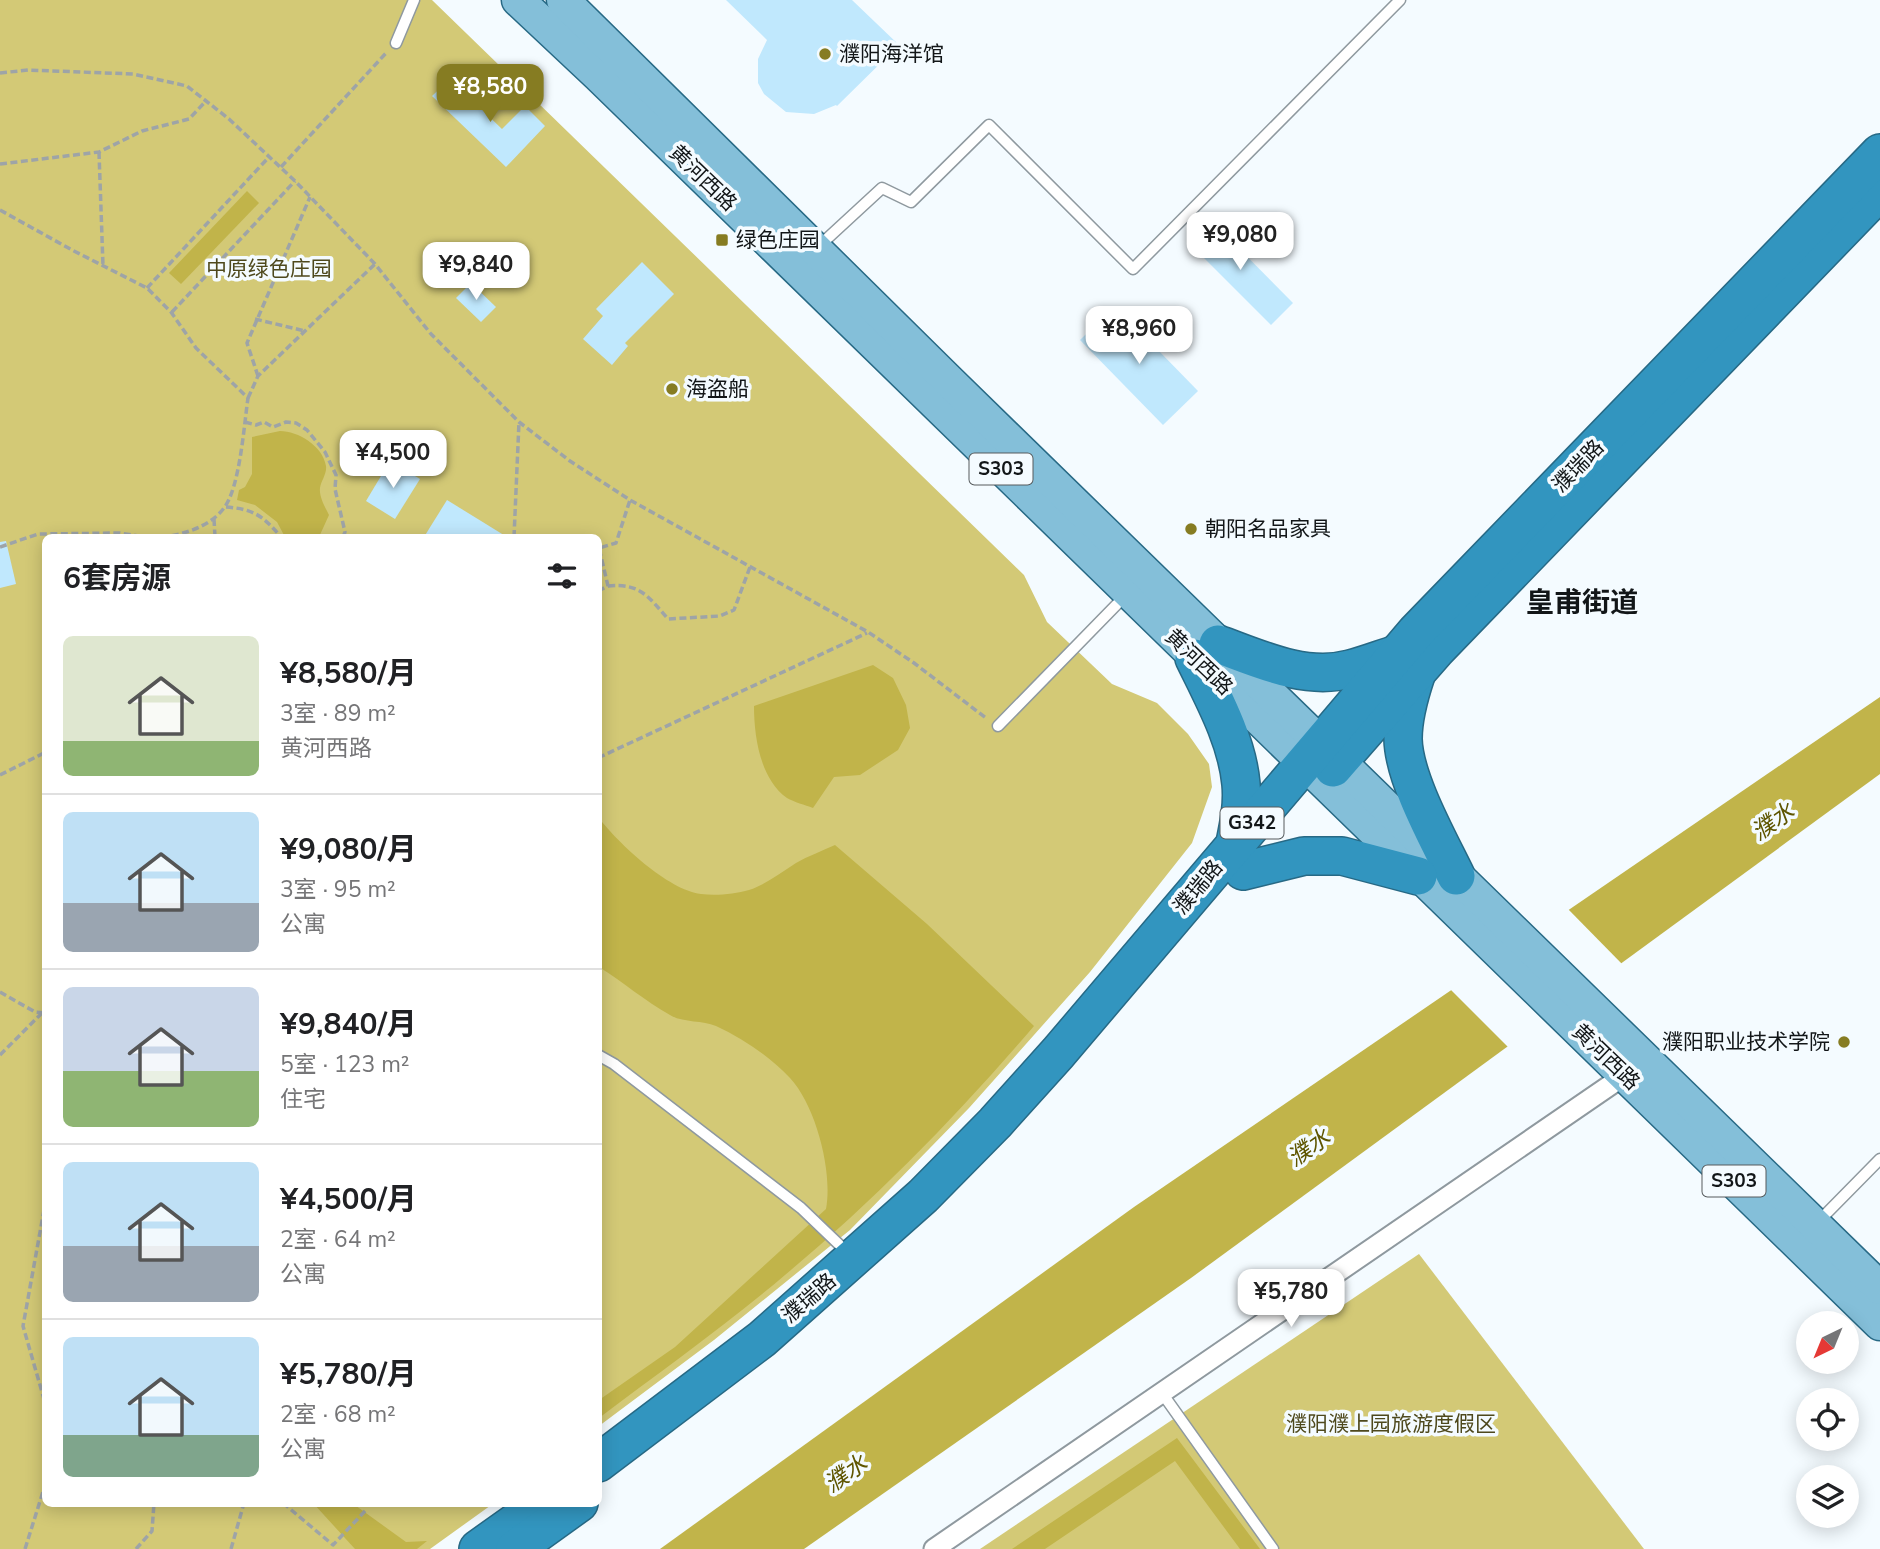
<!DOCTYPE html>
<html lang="zh">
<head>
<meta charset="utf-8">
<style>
  :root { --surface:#fff; --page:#f6f6f6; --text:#202124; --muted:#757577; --line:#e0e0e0; --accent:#867c22 }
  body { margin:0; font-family:"Nunito Sans","Noto Sans SC",sans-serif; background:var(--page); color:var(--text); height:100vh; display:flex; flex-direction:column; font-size:26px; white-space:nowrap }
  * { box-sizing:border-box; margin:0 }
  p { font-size:23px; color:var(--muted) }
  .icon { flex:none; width:38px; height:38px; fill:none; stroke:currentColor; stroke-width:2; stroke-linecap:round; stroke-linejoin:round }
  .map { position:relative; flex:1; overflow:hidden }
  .details { position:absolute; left:42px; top:534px; width:560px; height:973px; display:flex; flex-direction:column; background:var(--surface); border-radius:10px; box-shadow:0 4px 18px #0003 }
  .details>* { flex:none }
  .needle { width:46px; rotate:223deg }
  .tools { position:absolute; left:1796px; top:1311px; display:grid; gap:14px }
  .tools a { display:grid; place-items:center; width:63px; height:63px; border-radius:50%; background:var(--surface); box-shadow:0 4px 18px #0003; font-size:35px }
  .price { position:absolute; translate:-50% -60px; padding:0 16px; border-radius:14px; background:#fff; color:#222; font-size:23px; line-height:46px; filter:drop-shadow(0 2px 4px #0008) }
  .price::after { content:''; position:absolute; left:50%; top:42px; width:21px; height:16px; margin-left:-10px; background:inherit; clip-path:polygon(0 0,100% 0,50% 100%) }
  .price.current { background:var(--accent); color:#fff }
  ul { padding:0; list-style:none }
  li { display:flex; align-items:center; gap:21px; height:175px; padding:0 21px }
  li+li { border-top:2px solid var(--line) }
  li span { display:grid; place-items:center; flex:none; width:196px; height:140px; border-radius:10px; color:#555 }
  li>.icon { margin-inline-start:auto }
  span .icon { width:84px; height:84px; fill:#fffc; stroke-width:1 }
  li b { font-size:30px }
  h2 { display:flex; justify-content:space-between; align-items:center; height:84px; padding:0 21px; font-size:30px }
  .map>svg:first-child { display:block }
</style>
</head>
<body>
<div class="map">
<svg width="1880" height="1549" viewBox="0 0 1880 1549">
  <rect width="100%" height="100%" fill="#f4fbff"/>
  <!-- green -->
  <g fill="#d3c976">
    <path d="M0,0H432L1024,575L1047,622L1112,684L1157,703L1188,734L1209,764L1212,787L1192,843L1090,972L969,1108L850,1230L714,1340L599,1426L598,537H46V1503H494L430,1549H0Z"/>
    <path d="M1419,1254L1644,1549H980Z"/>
  </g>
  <!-- water -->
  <g fill="#c1b44a">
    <path d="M247,191L259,203L181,284L169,273Z"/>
    <path d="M280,431C298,431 323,446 326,466C327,474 321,481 320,488C319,497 325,507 329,515L319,537H285L277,522L255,505L237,500L239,490L245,487L252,474V437Z"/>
    <path d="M873,665L893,678L906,705L910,728L898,750L860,775L834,777L813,808C805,805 794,802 787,798C760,779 754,736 754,706Z"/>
    <path d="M1880,697V774L1191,1278L804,1549H660L1134,1207Z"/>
    <path d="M599,818C618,843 668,890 701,894C716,896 735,894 749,890C767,884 780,873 796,863C808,856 822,851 835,845L927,924L1034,1026C958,1115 875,1200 785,1275C725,1326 661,1371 599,1418V1400L675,1347L826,1209C833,1172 816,1106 790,1078C769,1056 744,1039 716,1026C702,1020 683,1023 670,1015C645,1001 623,982 599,967Z"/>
    <path d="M1177,1438L1260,1549H1240L1175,1461L1045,1549H1012Z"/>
    <path d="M313,1503H352L406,1542L427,1541L417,1549H355Z"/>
  </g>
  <!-- pier -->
  <path fill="#f4fbff" d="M1567,908L1624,966L1510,1049L1449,988Z"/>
  <!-- building -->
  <g fill="#c0e8fd">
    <path d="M726,0H852L899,45L837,106L836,105L814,114L786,112L764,94L758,83V59L767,40Z"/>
    <path d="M450,79L502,129L525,106L545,126L506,167L432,96Z"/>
    <path d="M1210,219L1293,303L1271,325L1187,241Z"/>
    <path d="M642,262L674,294L625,343L628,346L612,365L583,339L603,316L596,309Z"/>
    <path d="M471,283L496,307L481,322L456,298Z"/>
    <path d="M1115,306L1198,391L1163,425L1080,340Z"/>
    <path d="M390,461L420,479L395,519L366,501Z"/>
    <path d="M447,500L507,537H424Z"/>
    <path d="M6,541L16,584L0,588V542Z"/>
  </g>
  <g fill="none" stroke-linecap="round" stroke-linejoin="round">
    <!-- lane casing -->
    <g stroke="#8f999f" stroke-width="13">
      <g id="lane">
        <path d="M396,43L414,0"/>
        <path d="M818,247L882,188L911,202L989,125L1133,269L1400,0"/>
        <path d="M998,726L1125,596"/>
        <path d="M598,1055L614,1064L801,1208L849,1254"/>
        <path d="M1819,1221L1880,1159"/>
        <path d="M1162,1393L1273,1549"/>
      </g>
    </g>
    <!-- street casing -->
    <g stroke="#8f999f" stroke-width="23">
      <path id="street" d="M934,1549L1625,1075"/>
    </g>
    <!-- primary casing -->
    <g stroke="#276985" stroke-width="35">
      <g id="primary">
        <path d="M518,0L598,75L1880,1324"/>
        <path d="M563,0L949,381L1880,1288"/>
      </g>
    </g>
    <!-- highway casing -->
    <g stroke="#276985" stroke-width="40">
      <g id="highway">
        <path d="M1218,644C1259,659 1305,681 1350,669C1366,665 1381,659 1397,654"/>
        <path d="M1194,658C1213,697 1237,740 1241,784C1243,804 1239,824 1235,843"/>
        <path d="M1416,675C1409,696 1403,717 1403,739C1404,779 1438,839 1456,876"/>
        <path d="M1333,768L1436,650L1880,191"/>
        <path d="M1243,871L1304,856H1342L1418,876"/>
        <path d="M598,1463L762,1339L923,1196L995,1123L1058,1053L1416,632L1880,153"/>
        <path d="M478,1549L530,1512"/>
        <path d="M515,1549L579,1503"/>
      </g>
    </g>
    <!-- path -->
    <g stroke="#9ea4a7" stroke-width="3.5" stroke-dasharray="7 3.5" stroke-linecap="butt">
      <path d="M0,73L28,70L133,74L187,86L229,119L295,181L375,264L431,334L519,422L570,461L630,500L868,632L914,663L986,718"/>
      <path d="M99,152L103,266"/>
      <path d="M0,164L99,152L142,131L189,119L206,101"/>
      <path d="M281,167L387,52"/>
      <path d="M0,210L72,250L147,288L171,312L196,348L248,398C244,425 240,487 224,508C211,526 183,535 162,537"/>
      <path d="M147,288L269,157"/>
      <path d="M172,312L295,181"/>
      <path d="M255,319L305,331"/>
      <path d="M258,376L247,343L310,197"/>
      <path d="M248,398L258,376L375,264"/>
      <path d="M245,422L256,425L264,422L273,427L286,422L296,423L307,430L325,452L336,475L335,489L345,532L343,537"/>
      <path d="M226,507C254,509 263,516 281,537"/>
      <path d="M214,519L215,537"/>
      <path d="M514,537L519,422"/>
      <path d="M0,547L38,534L120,533L145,537"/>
      <path d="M608,586C640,583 648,596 668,619L720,616L734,610L750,567"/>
      <path d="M598,591L608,586L599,548L616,543L630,500"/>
      <path d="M598,755L602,756L867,633"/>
      <path d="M0,775L46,752"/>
      <path d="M0,992L35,1012L46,1013"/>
      <path d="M0,1055L42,1013"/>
      <path d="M46,1199L23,1326L46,1406"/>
      <path d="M283,1503L333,1545L367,1509"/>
      <path d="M25,1549L46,1482"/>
      <path d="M136,1549L152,1531L154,1503"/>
      <path d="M231,1549L244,1503"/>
    </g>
    <!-- lane -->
    <use href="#lane" stroke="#fff" stroke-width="10"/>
    <!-- street -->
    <use href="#street" stroke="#fff" stroke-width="19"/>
    <!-- primary -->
    <use href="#primary" stroke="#84bfd9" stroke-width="32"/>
    <!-- highway -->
    <use href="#highway" stroke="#3295bf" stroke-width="37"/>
  </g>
  <!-- markers -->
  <g fill="#867c22" stroke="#f4fbff" stroke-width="2.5">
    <circle cx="825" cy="54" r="7"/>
    <rect x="715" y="233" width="14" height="14" rx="3.5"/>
    <circle cx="672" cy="389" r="7"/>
    <circle cx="1191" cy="529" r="7"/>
    <circle cx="1844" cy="1042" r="7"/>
  </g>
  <g text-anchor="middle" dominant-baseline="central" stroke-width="7" stroke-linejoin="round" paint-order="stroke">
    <!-- shield labels -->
    <g fill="#f4fbff" stroke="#565b5d" stroke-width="2">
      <rect x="969.5" y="453.5" width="63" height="31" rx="5"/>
      <rect x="1220.5" y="807.5" width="63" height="31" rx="5"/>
      <rect x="1702.5" y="1165.5" width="63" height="31" rx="5"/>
    </g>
    <g font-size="19" font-weight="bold" fill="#121618">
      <text x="1001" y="469">S303</text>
      <text x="1252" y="823">G342</text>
      <text x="1734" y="1181">S303</text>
    </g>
    <!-- poi labels -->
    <g font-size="21" fill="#121618" stroke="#f4fbff" text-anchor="start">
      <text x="839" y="54">濮阳海洋馆</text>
      <text x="736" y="240">绿色庄园</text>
      <text x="686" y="389">海盗船</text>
      <text x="1205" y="529">朝阳名品家具</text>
      <text x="1830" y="1042" text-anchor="end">濮阳职业技术学院</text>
    </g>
    <!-- street labels -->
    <g font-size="21" fill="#121618" stroke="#f4fbff">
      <text transform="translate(703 178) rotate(44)">黄河西路</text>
      <text transform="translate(1578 466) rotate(-46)">濮瑞路</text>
      <text transform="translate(1199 662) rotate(44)">黄河西路</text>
      <text transform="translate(1198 887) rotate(-50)">濮瑞路</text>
      <text transform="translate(1606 1057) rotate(44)">黄河西路</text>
      <text transform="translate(809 1298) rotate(-41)">濮瑞路</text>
    </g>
    <!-- park labels -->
    <g font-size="21" fill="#4e491d" stroke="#f4fbff">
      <text x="269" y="269">中原绿色庄园</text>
      <text x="1391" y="1424">濮阳濮上园旅游度假区</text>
    </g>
    <!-- water labels -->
    <g font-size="23" font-style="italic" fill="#5e5500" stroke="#f4fbff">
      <text transform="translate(1773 822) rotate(-35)">濮水</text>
      <text transform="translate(1309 1148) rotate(-35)">濮水</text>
      <text transform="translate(846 1474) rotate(-35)">濮水</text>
    </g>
    <!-- district labels -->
    <g font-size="28" font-weight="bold" fill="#121618" stroke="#f4fbff">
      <text x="1582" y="603">皇甫街道</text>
    </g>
  </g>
</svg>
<div class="tools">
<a><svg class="needle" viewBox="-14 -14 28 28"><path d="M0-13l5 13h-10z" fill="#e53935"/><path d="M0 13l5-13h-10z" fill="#757577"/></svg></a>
<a><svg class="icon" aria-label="locate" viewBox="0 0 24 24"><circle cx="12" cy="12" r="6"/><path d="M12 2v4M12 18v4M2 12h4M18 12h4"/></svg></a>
<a><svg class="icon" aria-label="layers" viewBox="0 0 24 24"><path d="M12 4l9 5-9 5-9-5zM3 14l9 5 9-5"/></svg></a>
</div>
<b class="price current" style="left:490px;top:124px">¥8,580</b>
<b class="price" style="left:1240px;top:272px">¥9,080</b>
<b class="price" style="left:476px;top:302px">¥9,840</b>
<b class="price" style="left:1139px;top:366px">¥8,960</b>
<b class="price" style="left:393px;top:490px">¥4,500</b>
<b class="price" style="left:1291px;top:1329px">¥5,780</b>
<section class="details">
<h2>6套房源<svg class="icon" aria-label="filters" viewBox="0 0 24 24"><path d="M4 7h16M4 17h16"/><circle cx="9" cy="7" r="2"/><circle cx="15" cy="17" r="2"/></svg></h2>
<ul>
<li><span style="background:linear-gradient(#dfe7d0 75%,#8fb573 0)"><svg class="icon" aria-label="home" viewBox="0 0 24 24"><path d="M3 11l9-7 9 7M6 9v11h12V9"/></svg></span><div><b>¥8,580/月</b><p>3室 · 89 m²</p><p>黄河西路</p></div></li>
<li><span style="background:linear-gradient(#bfe0f5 65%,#9aa5b1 0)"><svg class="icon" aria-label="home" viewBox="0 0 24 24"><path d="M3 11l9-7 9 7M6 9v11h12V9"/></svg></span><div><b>¥9,080/月</b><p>3室 · 95 m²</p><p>公寓</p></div></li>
<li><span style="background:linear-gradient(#c9d6e8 60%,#8fb573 0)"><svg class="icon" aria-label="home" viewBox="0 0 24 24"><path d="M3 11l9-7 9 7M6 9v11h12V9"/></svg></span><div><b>¥9,840/月</b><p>5室 · 123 m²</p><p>住宅</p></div></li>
<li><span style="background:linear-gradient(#bfe0f5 60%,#9aa5b1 0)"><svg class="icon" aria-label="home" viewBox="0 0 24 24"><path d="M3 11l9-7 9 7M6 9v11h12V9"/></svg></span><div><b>¥4,500/月</b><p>2室 · 64 m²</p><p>公寓</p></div></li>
<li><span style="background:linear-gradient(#bfe0f5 70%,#7fa58c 0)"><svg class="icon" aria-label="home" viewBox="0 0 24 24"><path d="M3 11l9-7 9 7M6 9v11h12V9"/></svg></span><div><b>¥5,780/月</b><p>2室 · 68 m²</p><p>公寓</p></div></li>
</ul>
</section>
</div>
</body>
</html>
